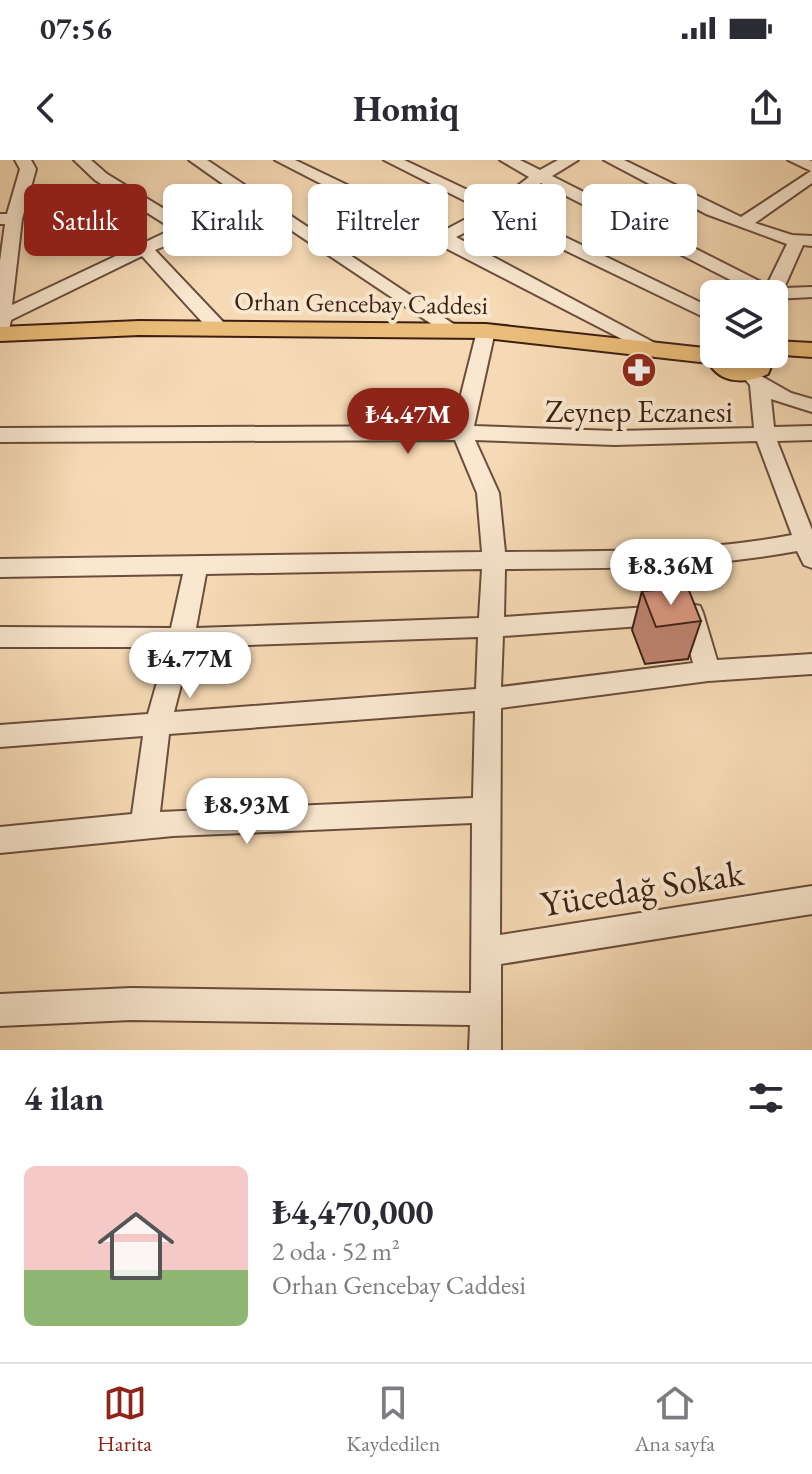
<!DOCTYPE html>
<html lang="tr">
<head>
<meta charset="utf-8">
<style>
  :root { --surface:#fff; --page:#f2f2f3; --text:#2b2b33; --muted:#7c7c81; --line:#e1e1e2; --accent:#8f2418 }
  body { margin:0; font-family:"EB Garamond",serif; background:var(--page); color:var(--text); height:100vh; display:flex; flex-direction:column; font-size:30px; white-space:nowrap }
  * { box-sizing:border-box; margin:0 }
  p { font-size:26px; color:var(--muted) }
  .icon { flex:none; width:44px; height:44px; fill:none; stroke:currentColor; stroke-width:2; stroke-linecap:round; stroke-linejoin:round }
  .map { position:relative; height:890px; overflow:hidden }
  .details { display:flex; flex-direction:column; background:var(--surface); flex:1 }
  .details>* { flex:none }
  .banner { position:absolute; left:24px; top:24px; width:764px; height:72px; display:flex; gap:16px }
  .buttons { position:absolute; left:700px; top:120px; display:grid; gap:16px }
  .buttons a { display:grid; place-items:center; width:88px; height:88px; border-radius:12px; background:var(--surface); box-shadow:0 4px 12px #0003; font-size:40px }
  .price { position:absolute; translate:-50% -68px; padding:0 18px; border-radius:28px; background:#fff; color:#222; font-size:26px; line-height:52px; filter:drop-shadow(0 2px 4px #0008) }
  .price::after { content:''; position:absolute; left:50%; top:48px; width:24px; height:18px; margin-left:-12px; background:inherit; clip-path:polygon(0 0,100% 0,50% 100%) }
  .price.on { background:var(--accent); color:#fff }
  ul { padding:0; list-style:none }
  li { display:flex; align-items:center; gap:24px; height:200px; padding:0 24px }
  li span { display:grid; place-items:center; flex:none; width:224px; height:160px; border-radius:12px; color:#555 }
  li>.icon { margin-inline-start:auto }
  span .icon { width:96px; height:96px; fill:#fffc; stroke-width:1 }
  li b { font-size:34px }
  h2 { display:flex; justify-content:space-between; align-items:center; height:96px; padding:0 24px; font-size:34px }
  .chip { padding:0 28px; border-radius:12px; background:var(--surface); box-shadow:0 4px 12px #0003; font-size:28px; line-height:72px }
  .chip.on { background:var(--accent); color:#fff }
  .status { display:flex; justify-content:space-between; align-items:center; height:56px; padding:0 40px; background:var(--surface); direction:ltr }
  .status svg { height:22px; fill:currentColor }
  header { display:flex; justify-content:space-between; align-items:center; height:104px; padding:0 24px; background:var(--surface); font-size:36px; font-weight:700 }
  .dock { display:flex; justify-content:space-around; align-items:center; height:112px; border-top:2px solid var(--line); background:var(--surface); font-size:22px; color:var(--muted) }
  .dock a { display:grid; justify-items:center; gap:4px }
  .dock .on { color:var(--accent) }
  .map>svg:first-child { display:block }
</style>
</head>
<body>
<div class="status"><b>07:56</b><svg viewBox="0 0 49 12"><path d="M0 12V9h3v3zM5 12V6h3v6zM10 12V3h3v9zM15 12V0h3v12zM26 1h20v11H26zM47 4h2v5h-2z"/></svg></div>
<header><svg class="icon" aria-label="back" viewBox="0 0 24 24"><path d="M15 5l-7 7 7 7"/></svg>Homiq<svg class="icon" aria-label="share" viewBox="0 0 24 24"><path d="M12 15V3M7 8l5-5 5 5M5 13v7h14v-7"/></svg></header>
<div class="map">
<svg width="812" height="890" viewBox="0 0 812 890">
  <rect width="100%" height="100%" fill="#f6dab5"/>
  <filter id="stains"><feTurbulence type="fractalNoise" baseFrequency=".0025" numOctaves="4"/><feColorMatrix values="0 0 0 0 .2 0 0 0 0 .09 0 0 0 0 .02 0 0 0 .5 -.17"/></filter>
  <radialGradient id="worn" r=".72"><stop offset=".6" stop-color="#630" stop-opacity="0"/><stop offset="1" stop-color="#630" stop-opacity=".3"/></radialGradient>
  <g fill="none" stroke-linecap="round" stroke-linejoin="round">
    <!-- minor casing -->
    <g stroke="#6a4d3c" stroke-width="4">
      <g id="minor">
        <path d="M15,0H31L36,9L22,59L12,145L173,69L95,20L74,0H91L107,14L187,63L247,41L189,0H207L461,169L459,173H445L258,48L155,90L227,166V174H213L142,96L11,160L9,170L0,176V101L5,64H0V54H7L20,9Z"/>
        <path d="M275,0H295L443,71L483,50L384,0H404L495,43L529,17L500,0H520L540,10L558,0H578L552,16L767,125L787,84L706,54L604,0H624L741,57L811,11L788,0H809L812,1V23L755,63L792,75L812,76V86L803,85L784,128L812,127V137L774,139V134H758L541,23L507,49L714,149V162L496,57L456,77L666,189L663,193H649Z"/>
        <path d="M486,165L495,171L474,266L615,271L754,268L750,225L744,218L754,212L791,233L812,239V252L771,239L774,267L812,266V280L777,281L812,370V408L804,405L797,391C701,409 603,408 505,409L504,457L691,444L700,446L703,453L717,500L812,494V514L708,521L501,548L500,775L812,726V754L501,804V890H469L470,865L131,860L0,866V834L131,828L471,833L472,663L173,676L0,693V667L132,654L143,576L0,587V565L148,554L167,487H0V467L171,468L183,414L0,417V399L482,392L477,333L455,280L0,282V268L453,266L477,171ZM475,280L615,285L757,281L792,375C697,393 601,391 505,392L499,333ZM482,409L479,458L196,468L206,414ZM682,463L693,503L501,527L503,476ZM478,477L476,529L174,552L191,487ZM475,551L473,638L160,652L169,574Z"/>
      </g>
    </g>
    <!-- major casing -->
    <g stroke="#3c1e13" stroke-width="4">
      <g id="major">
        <path d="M139,161L486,164L714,189V194H734L733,202L740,206L749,202L742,194H768L773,201L768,214C748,223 721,225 709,203L486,178L139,175L0,181V167Z"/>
        <path d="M774,181L812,183V197L769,194H774Z"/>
      </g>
    </g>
    <!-- minor -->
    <use href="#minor" fill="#f9e7cf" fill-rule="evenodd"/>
    <!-- major -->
    <use href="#major" fill="#ebbd7a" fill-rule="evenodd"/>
  </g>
  <!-- wall -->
  <path fill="#c28573" stroke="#3c1e13" stroke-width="2" d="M642,431L701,461L688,499L645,504L632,470Z"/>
  <!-- building -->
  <path fill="#e19b86" stroke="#3c1e13" stroke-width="2" d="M688,428L701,461L656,467L642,431Z"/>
  <!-- icons -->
  <defs>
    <g id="pharmacy-disc" transform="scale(1.8)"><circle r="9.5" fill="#8f2418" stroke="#f9e7cf"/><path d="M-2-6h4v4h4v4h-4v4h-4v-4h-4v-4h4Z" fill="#fff"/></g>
  </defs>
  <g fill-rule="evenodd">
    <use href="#pharmacy-disc" x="639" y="210"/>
  </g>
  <g text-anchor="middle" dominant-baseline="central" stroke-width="8" stroke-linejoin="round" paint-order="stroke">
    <!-- far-street labels -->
    <g font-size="26" fill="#3c1e13" stroke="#f9e7cf">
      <text transform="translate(361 143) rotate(1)">Orhan Gencebay Caddesi</text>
    </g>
    <!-- poi labels -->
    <g font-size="30" fill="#3c1e13" stroke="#f9e7cf">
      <text x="639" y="251">Zeynep Eczanesi</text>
    </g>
    <!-- near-street labels -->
    <g font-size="36" fill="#3c1e13" stroke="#f9e7cf">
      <text transform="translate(642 728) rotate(-9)">Yücedağ Sokak</text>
    </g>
  </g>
  <rect width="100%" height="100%" filter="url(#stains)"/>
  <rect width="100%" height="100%" fill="url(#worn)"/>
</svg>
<div class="buttons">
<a><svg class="icon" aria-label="layers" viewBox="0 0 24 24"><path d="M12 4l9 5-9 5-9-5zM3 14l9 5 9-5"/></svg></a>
</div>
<b class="price on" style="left:408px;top:296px">₺4.47M</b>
<b class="price" style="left:671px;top:447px">₺8.36M</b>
<b class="price" style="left:190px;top:540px">₺4.77M</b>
<b class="price" style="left:247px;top:686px">₺8.93M</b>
<div class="banner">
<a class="chip on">Satılık</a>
<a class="chip">Kiralık</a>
<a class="chip">Filtreler</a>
<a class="chip">Yeni</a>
<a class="chip">Daire</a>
</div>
</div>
<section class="details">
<h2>4 ilan<svg class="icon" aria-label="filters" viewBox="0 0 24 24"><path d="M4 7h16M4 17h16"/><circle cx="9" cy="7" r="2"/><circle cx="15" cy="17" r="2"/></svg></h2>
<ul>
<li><span style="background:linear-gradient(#f6c9c9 65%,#8fb573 0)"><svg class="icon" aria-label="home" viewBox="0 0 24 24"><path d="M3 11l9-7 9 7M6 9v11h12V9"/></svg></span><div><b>₺4,470,000</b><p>2 oda · 52 m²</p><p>Orhan Gencebay Caddesi</p></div></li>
</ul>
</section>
<nav class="dock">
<a class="on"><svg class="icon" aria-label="map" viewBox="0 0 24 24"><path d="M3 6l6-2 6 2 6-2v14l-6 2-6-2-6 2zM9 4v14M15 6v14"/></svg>Harita</a>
<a><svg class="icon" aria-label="saved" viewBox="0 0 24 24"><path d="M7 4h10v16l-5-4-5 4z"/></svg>Kaydedilen</a>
<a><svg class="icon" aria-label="home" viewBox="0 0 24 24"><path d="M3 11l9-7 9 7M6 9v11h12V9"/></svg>Ana sayfa</a>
</nav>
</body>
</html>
